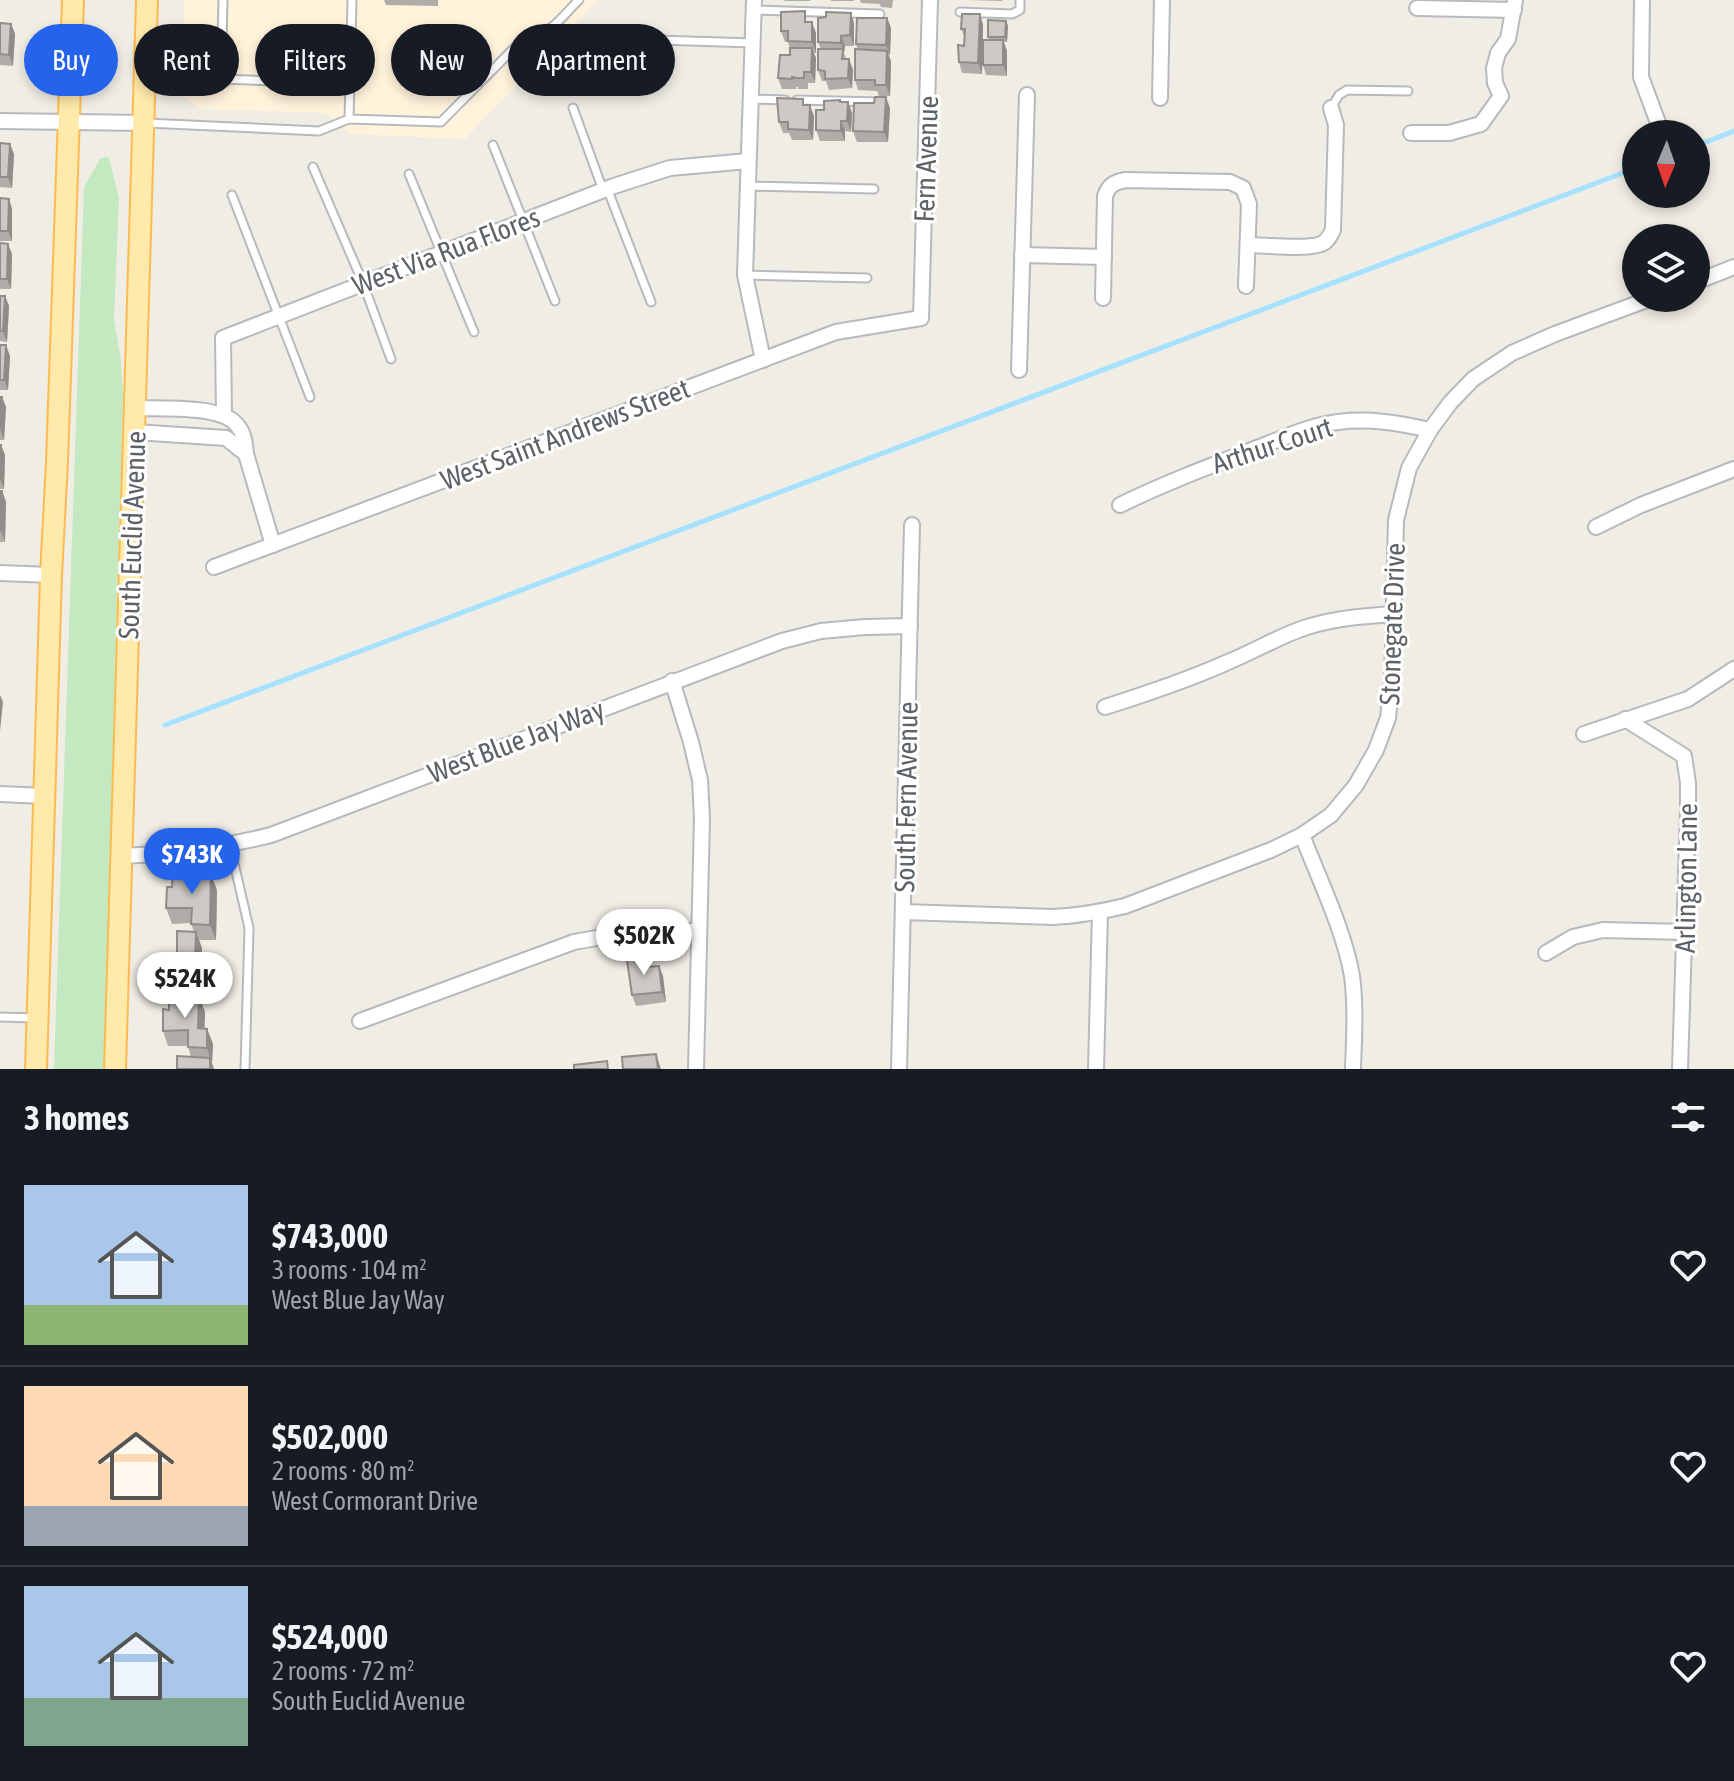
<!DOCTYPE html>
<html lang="en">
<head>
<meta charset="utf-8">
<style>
  :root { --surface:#171b24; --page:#242831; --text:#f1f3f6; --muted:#9ea1a6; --line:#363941; --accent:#2563eb }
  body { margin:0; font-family:"Asap Condensed",sans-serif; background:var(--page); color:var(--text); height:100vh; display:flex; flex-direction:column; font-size:30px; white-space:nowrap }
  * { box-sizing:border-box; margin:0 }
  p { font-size:26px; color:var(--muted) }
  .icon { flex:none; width:44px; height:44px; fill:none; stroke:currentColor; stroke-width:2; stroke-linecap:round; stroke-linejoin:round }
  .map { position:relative; height:1069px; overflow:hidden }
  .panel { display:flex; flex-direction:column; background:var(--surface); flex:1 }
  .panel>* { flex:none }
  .guide { position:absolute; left:24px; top:24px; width:800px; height:72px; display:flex; gap:16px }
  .needle { width:52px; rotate:182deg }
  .controls { position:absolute; left:1622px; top:120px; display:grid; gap:16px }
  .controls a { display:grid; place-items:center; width:88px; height:88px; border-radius:50%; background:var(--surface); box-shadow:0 4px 12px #0003; font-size:40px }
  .price { position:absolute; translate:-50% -68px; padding:0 18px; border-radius:28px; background:#fff; color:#222; font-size:26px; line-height:52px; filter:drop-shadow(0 2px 4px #0008) }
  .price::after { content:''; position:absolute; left:50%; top:48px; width:24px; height:18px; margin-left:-12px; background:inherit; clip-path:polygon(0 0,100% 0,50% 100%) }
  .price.current { background:var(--accent); color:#fff }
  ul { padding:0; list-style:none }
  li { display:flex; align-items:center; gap:24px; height:200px; padding:0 24px }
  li+li { border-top:2px solid var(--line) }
  li span { display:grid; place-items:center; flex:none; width:224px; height:160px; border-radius:0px; color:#555 }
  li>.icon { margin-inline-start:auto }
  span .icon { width:96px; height:96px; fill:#fffc; stroke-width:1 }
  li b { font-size:34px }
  h2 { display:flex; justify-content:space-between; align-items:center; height:96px; padding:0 24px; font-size:34px }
  .pill { padding:0 28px; border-radius:36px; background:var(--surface); box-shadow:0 4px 12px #0003; font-size:28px; line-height:72px }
  .pill.current { background:var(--accent); color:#fff }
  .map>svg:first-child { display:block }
</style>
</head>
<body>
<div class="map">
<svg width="1734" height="1069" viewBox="0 0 1734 1069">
  <rect width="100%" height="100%" fill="#f0ede5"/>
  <!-- commercial -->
  <path fill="#fff3db" d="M184,0H598L465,139L351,134L326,113L198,109L184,96L182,76Z"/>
  <!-- green -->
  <path fill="#c4e9c0" d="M105,157L109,158L119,199L114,319L121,360L123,396L104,1069H54L84,187L100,159Z"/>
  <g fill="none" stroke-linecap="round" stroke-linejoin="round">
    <!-- stream -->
    <g stroke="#a6e1ff" stroke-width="5">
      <path d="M1696,146L1734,131"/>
      <path d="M165,725L1636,168"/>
    </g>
    <!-- service casing -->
    <g stroke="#b6b9bd" stroke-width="11">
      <g id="service">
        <path d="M223,0L221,79L350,84"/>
        <path d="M753,10L880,14"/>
        <path d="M960,12L1012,14L1020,10V0"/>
        <path d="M534,35C552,33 566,12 579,0"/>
        <path d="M593,38L753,43"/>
        <path d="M751,99L785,100"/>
        <path d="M797,100L878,102"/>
        <path d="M573,108L603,190"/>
        <path d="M1331,108L1339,95L1347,90L1408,91"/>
        <path d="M349,119L352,0"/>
        <path d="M146,123L319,131L349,119L441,122L527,35"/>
        <path d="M493,145L555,301"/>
        <path d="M313,167L363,283L391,359"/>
        <path d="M409,174L474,332"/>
        <path d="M748,186L874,189"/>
        <path d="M607,188L651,302"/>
        <path d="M232,195L310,397"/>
        <path d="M745,275L867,278"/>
        <path d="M230,846L249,928L245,1069"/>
        <path d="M0,1017L35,1018"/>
      </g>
    </g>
    <!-- minor casing -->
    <g stroke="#b6b9bd" stroke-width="18">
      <g id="minor">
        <path d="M754,0L745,275L763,360"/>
        <path d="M1642,0L1641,77L1660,128"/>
        <path d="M1417,8L1514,10"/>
        <path d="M1160,98L1162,0"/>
        <path d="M0,121L144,123"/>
        <path d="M1411,133H1449L1481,124L1501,96L1495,83L1494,68L1498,53L1508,39L1515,0"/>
        <path d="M1248,245C1265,245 1306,250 1321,244C1327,242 1330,236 1333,230L1336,125L1331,108"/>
        <path d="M1022,255L1104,257"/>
        <path d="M1696,282L1734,267"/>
        <path d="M1103,298L1105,196C1109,185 1114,182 1126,180L1230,182L1243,188L1249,204L1246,286"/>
        <path d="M1019,370L1027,95"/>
        <path d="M136,408C160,409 220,405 236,424C244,432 245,443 246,454L273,545"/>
        <path d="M224,415L223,338L614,186L670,168L748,161"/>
        <path d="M135,432L226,438L246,454"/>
        <path d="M1120,505C1165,483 1210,466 1257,448C1283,438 1311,425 1338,422C1370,418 1399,423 1430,430"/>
        <path d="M1596,527L1641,505L1734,469"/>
        <path d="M214,567L836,332L921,318L930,0"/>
        <path d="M0,573L51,575"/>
        <path d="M672,681L691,742L700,780L702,818L696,1069"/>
        <path d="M1105,707C1146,694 1188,680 1228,662C1255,651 1279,636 1307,627C1336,618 1364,616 1394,614"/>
        <path d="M1625,719L1684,756L1688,783V810L1680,1069"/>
        <path d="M1584,734L1688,699L1734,669"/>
        <path d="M0,794L44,796"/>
        <path d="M1302,835C1319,879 1344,930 1352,976C1356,1006 1354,1038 1353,1069"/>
        <path d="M123,856C176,854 220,848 271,835L782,641L821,631L865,627L910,626"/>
        <path d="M903,912L1052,917C1077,916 1100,912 1125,906L1271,850L1302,835L1331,815L1356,785L1376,750L1388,718L1392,680L1396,520L1409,468L1430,430L1450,403L1473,379L1512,353L1555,334L1652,298"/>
        <path d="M1546,953L1573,937L1603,930L1685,932"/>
        <path d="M360,1021L574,942L636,931H699"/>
        <path d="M899,1069L912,525"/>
        <path d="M1096,1069L1100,912"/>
      </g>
    </g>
    <!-- primary casing -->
    <g stroke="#fcbb52" stroke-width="24">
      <g id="primary">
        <path d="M36,1069L51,575L57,462L73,0"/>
        <path d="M115,1069L147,0"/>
      </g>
    </g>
    <!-- service -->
    <use href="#service" stroke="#fff" stroke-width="7"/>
    <!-- minor -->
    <use href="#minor" stroke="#fff" stroke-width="14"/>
    <!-- primary -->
    <use href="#primary" stroke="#ffe9ab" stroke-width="20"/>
  </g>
  <!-- wall -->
  <g fill="#b0ada9">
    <path d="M384,0H438V6L386,5Z"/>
    <path d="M784,0H810V1H785Z"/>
    <rect x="831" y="0" width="23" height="1"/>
    <path d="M860,0H893L892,8L881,7L880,4L861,3Z"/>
    <path d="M967,0H1002V1Z"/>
    <path d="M980,14L983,25L982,74L962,73L959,62L964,46L965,38L961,29Z"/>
    <path d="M887,18L891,28L890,55H888L891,61L890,96H879L877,91L858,90L855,80L858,50L856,44Z"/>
    <path d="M1006,21L1008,26L1007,42H1004L1007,51V76L986,75L983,65L990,40L988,37Z"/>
    <path d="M809,22L816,33V53H814L816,58L815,83H808V89H798V87H796V89H782L778,78L790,55V48L788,42H785L781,31Z"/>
    <path d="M0,23L11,24L15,34L13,66L0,65Z"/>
    <path d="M854,23V46H845L844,53L846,59H849L853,70L852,88L829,90L826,81H822L818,70L821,49L818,42Z"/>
    <path d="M840,102H848L852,113L851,132L845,131V141H820L816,130L824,110Z"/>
    <path d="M874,103L890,108L888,142H857L853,131Z"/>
    <path d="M805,105L814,116L813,140H792L789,133H783L779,122Z"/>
    <path d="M0,143L14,154L12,188L0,187Z"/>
    <path d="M0,198L9,199L12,209V241H0Z"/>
    <path d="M0,243L12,254L11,289H0Z"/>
    <path d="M0,296H5L9,306L7,342L0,341Z"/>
    <path d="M0,345L10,356L8,390H0Z"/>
    <path d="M0,397H2L6,407L4,440H0Z"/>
    <path d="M0,445H1L5,455L4,489H0Z"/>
    <path d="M0,491H2L6,502L5,542H0Z"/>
    <path d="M217,890L216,940H199L202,948L201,958L211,974L210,1000H200L205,1012L204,1029H207L213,1044L212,1063L191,1057L188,1046H168L163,1031L173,996L168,983L177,958L194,932L191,923L172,924L166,908Z"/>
    <path d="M645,957L649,967L659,966L663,976L666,1002L636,1006L632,995Z"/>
  </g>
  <!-- shaded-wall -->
  <g fill="#908d89">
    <path d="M851,13L854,23V46L850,35Z"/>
    <path d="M980,14L983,25L982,74L978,63Z"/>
    <path d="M887,18L891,28L890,55L886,45Z"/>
    <path d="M1006,21L1008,26L1007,42L1005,37Z"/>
    <path d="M812,22L816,33V53L812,42Z"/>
    <path d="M11,24L15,34L13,66L9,55Z"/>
    <path d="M841,36L845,46L844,53L841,43Z"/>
    <path d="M1003,40L1007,51V76L1003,65Z"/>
    <path d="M812,48L816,58L815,83L811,72Z"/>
    <path d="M887,51L891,61L890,96L886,85Z"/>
    <path d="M849,59L853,70L852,88L848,78Z"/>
    <path d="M886,97L890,108L888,142L884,132Z"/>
    <path d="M848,102L852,113L851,132L847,121Z"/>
    <path d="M810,105L814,116L813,140L809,130Z"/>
    <path d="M841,121L845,131V141L841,131Z"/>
    <path d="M10,144L14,154L12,188L8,177Z"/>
    <path d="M9,199L12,209V241L8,231Z"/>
    <path d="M8,244L12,254L11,289L7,279Z"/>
    <path d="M5,296L9,306L7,342L3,331Z"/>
    <path d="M6,345L10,356L8,390L4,380Z"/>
    <path d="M2,397L6,407L4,440L0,429Z"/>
    <path d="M1,445L5,455L4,489L0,479Z"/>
    <path d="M2,491L6,502L5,542L1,531Z"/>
    <path d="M0,695L3,702L0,731Z"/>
    <path d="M211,874L217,890L216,940L210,925Z"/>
    <path d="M196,932L202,948L201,973L195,958Z"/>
    <path d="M205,958L211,974L210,1000L204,985Z"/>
    <path d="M659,966L663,976L666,1002L662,992Z"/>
    <path d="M199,997L205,1012L204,1044L198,1028Z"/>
    <path d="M207,1029L213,1044L212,1063L214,1069H210V1058L207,1048Z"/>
    <path d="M656,1054L661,1069H658Z"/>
  </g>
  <!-- building -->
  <g fill="#cdc9c4" stroke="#908d89" stroke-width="2">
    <path d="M805,11V22H812V42L788,41V31H781V12Z"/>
    <path d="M826,12L851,13L850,35L841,36V43L818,42V18L826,17Z"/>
    <path d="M962,14H980L978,63L959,62L958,45L964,46L965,29H961Z"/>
    <path d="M857,18H887L886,45L856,44Z"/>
    <path d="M988,20L1006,21L1005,37H988Z"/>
    <path d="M0,23L11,24L9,55L0,54Z"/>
    <rect x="983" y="40" width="20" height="25"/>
    <path d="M790,48H812L811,72H804V78H794V77H792V79L778,78L780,55H790Z"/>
    <path d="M818,49H843L842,59H849L848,78L825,79V71L818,70Z"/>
    <path d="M855,49L887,51L886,85H875V80H855Z"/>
    <path d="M875,97H886L884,132L853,131L854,103H874Z"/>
    <path d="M777,98L803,99V105H810L809,130L788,129V122H779Z"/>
    <path d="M840,100V102H848L847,121H841V131L816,130V110H824V101Z"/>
    <path d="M0,143L10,144L8,177H0Z"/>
    <path d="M0,198L9,199L8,231H0Z"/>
    <path d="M0,243L8,244L7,279H0Z"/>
    <path d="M0,296H5L3,331H0Z"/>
    <path d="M0,345H6L4,380H0Z"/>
    <path d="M0,397H2L0,429Z"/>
    <path d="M0,445H1L0,479Z"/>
    <path d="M0,491H2L1,531H0Z"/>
    <path d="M173,873L211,874L210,925L191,924L192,908H166L167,887H172Z"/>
    <path d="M177,931L196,932L195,958H205L204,985L168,983L169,958H177Z"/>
    <path d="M645,957L646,967L659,966L662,992L632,995L627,960Z"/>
    <path d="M169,996L199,997L198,1028L207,1029V1048L188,1047V1030L163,1031V1009L169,1010Z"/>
    <path d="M656,1054L658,1069H623L622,1057Z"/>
    <path d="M177,1056L210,1058V1069H177Z"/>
    <path d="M607,1061L608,1069H574V1065Z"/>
  </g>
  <g text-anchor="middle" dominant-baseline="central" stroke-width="6" stroke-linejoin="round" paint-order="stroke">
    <!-- street labels -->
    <g font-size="28" fill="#5d6267" stroke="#fff">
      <text transform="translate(926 159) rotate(-88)">Fern Avenue</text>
      <text transform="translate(446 251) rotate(-21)">West Via Rua Flores</text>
      <text transform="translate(565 434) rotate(-21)">West Saint Andrews Street</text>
      <text transform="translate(1272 445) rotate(-18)">Arthur Court</text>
      <text transform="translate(132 535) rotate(-88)">South Euclid Avenue</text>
      <text transform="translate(1392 624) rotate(-88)">Stonegate Drive</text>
      <text transform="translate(516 741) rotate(-21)">West Blue Jay Way</text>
      <text transform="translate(906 797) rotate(-89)">South Fern Avenue</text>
      <text transform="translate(1686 878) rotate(-89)">Arlington Lane</text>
    </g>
  </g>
</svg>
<div class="controls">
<a><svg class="needle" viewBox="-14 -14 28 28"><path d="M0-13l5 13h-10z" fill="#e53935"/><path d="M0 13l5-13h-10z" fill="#9ea1a6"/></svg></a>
<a><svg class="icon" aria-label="layers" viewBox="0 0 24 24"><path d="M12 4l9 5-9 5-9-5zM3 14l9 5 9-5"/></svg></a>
</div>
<b class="price current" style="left:192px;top:896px">$743K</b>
<b class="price" style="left:644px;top:977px">$502K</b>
<b class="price" style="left:185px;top:1020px">$524K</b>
<div class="guide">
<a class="pill current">Buy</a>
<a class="pill">Rent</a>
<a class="pill">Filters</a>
<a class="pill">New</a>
<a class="pill">Apartment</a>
</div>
</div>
<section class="panel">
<h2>3 homes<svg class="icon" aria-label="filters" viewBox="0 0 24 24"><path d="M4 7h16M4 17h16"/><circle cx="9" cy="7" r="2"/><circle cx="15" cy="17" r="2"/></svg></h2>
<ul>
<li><span style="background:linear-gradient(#a9c7e8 75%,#8fb573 0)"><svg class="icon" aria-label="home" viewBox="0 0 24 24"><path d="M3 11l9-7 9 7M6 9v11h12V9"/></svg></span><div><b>$743,000</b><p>3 rooms · 104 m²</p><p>West Blue Jay Way</p></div><svg class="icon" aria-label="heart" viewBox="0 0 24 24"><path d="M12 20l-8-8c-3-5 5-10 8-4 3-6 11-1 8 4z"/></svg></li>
<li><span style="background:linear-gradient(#ffd9b3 75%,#9aa5b1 0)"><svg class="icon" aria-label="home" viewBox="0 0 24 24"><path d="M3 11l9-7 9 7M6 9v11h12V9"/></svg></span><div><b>$502,000</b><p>2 rooms · 80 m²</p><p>West Cormorant Drive</p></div><svg class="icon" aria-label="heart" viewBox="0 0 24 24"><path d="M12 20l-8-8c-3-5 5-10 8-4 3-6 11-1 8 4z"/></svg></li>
<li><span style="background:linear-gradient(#a9c7e8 70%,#7fa58c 0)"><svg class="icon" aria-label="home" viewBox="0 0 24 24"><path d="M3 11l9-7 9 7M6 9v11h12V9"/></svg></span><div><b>$524,000</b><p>2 rooms · 72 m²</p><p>South Euclid Avenue</p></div><svg class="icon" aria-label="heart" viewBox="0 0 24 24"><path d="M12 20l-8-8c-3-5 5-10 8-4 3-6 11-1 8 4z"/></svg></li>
</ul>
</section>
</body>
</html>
